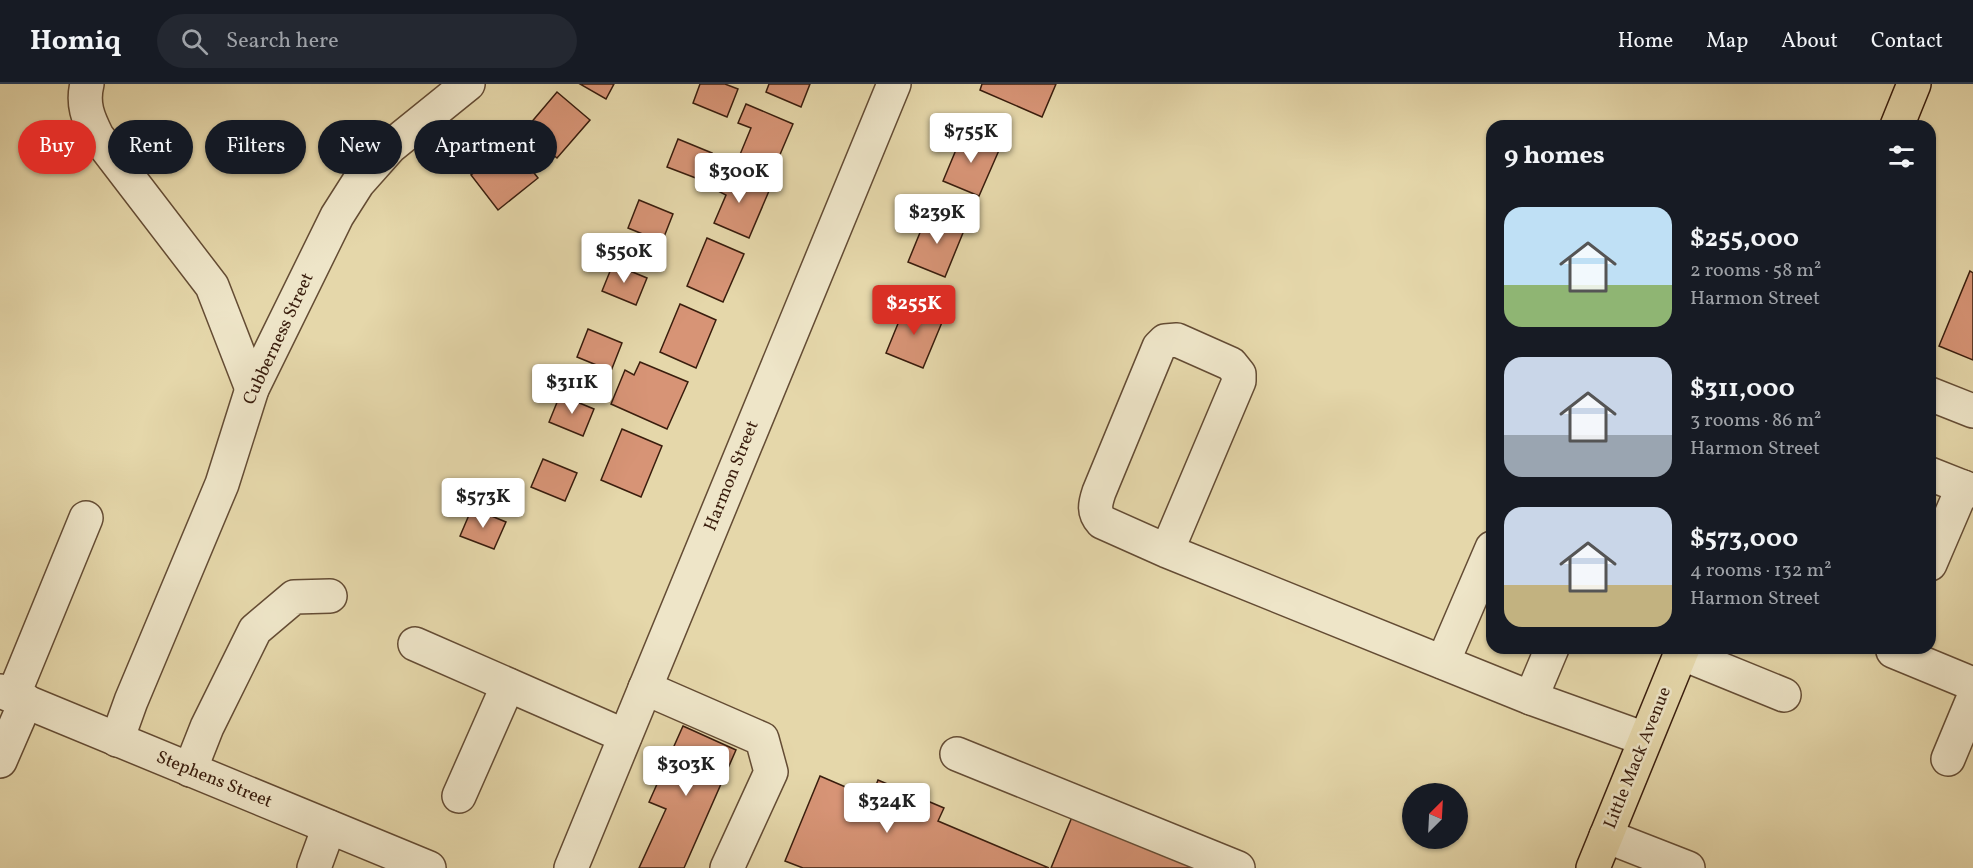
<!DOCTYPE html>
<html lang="en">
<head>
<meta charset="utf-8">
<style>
  :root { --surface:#171b24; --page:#242831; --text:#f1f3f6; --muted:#9ea1a6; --line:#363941; --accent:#d93025 }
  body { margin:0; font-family:Vollkorn,serif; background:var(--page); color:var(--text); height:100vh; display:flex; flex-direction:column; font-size:22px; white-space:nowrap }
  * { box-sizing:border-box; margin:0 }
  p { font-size:20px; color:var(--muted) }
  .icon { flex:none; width:33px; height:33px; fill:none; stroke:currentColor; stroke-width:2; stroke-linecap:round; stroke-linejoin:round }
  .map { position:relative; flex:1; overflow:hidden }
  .panel { position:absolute; left:1486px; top:36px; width:450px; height:534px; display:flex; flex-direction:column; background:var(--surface); border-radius:18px; box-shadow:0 2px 4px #0004 }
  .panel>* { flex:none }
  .banner { position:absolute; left:18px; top:36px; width:570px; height:54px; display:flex; gap:12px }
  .needle { width:39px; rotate:24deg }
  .controls { position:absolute; left:1402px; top:699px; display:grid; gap:12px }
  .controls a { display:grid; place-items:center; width:66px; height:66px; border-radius:50%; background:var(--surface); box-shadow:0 2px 4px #0004; font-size:30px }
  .price { position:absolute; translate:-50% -51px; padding:0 14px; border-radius:6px; background:#fff; color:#222; font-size:20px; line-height:39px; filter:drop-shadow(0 2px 3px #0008) }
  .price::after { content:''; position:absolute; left:50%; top:36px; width:18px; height:14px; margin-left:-9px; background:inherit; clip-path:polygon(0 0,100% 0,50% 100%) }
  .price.on { background:var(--accent); color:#fff }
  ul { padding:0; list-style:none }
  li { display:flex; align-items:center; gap:18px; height:150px; padding:0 18px }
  li span { display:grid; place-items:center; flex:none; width:168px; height:120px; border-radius:18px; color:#555 }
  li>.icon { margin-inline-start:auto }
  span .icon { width:72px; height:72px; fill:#fffc; stroke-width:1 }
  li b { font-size:26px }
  h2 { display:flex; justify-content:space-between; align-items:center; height:72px; padding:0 18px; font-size:26px }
  .pill { padding:0 21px; border-radius:27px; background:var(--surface); box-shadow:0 2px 4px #0004; font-size:21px; line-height:54px }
  .pill.on { background:var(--accent); color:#fff }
  header { display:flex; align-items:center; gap:36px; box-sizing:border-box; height:84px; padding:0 30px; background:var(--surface); border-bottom:2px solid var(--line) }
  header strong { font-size:28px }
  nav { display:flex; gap:33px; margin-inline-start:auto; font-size:21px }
  .search { width:420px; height:54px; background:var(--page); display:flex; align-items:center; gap:15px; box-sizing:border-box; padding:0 21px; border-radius:33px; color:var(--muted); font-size:22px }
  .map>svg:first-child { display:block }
</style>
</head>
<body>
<header>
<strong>Homiq</strong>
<div class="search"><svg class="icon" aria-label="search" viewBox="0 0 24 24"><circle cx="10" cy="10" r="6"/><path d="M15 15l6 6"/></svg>Search here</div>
<nav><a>Home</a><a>Map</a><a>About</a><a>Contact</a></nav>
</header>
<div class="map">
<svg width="1973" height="784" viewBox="0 0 1973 784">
  <rect width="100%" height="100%" fill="#e5d7aa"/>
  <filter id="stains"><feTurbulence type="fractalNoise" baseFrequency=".00333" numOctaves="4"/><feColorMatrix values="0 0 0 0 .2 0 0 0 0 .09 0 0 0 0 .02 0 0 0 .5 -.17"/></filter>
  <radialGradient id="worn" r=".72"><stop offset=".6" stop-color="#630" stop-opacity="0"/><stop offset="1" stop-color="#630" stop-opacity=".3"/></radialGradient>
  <!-- building -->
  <g fill="#d79476" stroke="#391d0d" stroke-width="1.5">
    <path d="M580,0H614L606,15Z"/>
    <path d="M700,0H725L738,5L727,33L693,19Z"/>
    <path d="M769,0H810L801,23L766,8Z"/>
    <path d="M982,0H1056L1042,33L980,6Z"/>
    <path d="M557,8L590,36L557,74L524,47Z"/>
    <path d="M746,20L793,40L773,87L739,73L751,44L738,39Z"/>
    <path d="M963,49L1000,64L979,112L943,97Z"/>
    <path d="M678,55L712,69L701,96L667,83Z"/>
    <path d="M511,60L538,94L498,126L471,91Z"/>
    <path d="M721,87L769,107L749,154L714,139L726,111L714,105Z"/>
    <path d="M639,116L673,130L662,158L628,144Z"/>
    <path d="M928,129L965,144L945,193L908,178Z"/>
    <path d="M707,154L744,170L723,218L687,202Z"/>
    <path d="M613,180L647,194L636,221L602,207Z"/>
    <path d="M1970,187L1973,189V276L1939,262Z"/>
    <path d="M680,220L716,236L696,284L660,268Z"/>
    <path d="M906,220L943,236L923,284L886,269Z"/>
    <path d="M588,245L622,259L611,287L577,273Z"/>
    <path d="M640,278L688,298L667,345L611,320L625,286L634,291Z"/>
    <path d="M560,311L594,325L583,352L549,338Z"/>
    <path d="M622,345L662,362L641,413L601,396Z"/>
    <path d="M543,375L577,389L565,417L531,403Z"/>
    <path d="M472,424L506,438L494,465L460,452Z"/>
    <path d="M683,642L736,666L684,784H639L666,725L649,718Z"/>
    <path d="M820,692L871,714L878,696L944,724L938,737L1049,784H803L785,777Z"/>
    <path d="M1072,733L1194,784H1051Z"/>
  </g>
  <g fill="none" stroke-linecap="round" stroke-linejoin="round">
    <!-- minor casing -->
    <g stroke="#644c34" stroke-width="36">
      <g id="minor">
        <path d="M87,0C82,20 88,34 97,52L212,202L252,305"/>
        <path d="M1930,310L1973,327"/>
        <path d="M1930,390L1973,407"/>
        <path d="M1167,467L1239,297V290L1231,280L1177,256L1165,257L1159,263L1099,408C1095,420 1093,428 1102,438L1167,467L1531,614L1645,655"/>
        <path d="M1930,480L1963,403"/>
        <path d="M415,560L625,652"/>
        <path d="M1894,564L1893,567L1973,600"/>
        <path d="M1681,569L1784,611"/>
        <path d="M1443,578L1492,464"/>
        <path d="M645,604L762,655L771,688L727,784"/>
        <path d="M0,607L429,784"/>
        <path d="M13,612L86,434"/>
        <path d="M1531,614L1552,564"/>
        <path d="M117,656L131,617L222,400L252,305L337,132L358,99L390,63L468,0"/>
        <path d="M957,670L1238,784"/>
        <path d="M1948,675L1973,615"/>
        <path d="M0,677L26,617"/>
        <path d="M190,686L207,643L255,546L294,513L330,512"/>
        <path d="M459,712L508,601"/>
        <path d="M1606,752L1688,784"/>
        <path d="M314,784L329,743"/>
        <path d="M571,784L894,0"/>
      </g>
    </g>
    <!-- major casing -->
    <g stroke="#391d0d" stroke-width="36">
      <g id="major">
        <path d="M1897,42L1914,0"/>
        <path d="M1593,784L1683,564"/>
      </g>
    </g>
    <!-- minor -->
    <use href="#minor" stroke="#eee5c8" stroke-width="33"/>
    <!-- major -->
    <use href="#major" stroke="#e5d7aa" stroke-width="33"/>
  </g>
  <g text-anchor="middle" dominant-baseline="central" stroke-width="5" stroke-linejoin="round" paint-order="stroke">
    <!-- street labels -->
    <g font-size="18" fill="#391d0d" stroke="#eee5c8">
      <text transform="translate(279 255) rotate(-65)">Cubberness Street</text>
      <text transform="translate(732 392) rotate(-68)">Harmon Street</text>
      <text transform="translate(1638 674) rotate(-68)">Little Mack Avenue</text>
      <text transform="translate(214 696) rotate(22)">Stephens Street</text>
    </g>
  </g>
  <rect width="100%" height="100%" filter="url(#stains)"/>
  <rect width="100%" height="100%" fill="url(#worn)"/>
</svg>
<div class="controls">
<a><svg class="needle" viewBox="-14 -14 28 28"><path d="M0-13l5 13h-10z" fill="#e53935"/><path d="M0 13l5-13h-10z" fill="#9ea1a6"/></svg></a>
</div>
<b class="price" style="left:971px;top:80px">$755K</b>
<b class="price" style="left:739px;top:120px">$300K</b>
<b class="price" style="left:937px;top:161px">$239K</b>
<b class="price" style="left:624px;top:200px">$550K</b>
<b class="price on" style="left:914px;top:252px">$255K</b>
<b class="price" style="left:572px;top:331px">$311K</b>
<b class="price" style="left:483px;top:445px">$573K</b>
<b class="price" style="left:686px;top:713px">$303K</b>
<b class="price" style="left:887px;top:750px">$324K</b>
<div class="banner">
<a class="pill on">Buy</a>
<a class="pill">Rent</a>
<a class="pill">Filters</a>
<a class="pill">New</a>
<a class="pill">Apartment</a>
</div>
<section class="panel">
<h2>9 homes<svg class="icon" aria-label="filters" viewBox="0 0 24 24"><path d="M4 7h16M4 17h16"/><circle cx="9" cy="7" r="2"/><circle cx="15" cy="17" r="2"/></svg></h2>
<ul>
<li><span style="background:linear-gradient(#bfe0f5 65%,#8fb573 0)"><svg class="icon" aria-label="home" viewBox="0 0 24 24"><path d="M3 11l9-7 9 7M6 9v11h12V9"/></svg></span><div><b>$255,000</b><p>2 rooms · 58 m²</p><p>Harmon Street</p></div></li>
<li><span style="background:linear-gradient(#c9d6e8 65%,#9aa5b1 0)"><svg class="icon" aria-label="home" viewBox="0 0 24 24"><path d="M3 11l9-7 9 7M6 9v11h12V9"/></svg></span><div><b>$311,000</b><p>3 rooms · 86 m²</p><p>Harmon Street</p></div></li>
<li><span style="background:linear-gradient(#c9d6e8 65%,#c2b280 0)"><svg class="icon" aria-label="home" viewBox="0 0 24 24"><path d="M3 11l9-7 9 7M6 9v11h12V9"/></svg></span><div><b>$573,000</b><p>4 rooms · 132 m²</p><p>Harmon Street</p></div></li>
</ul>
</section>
</div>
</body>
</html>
